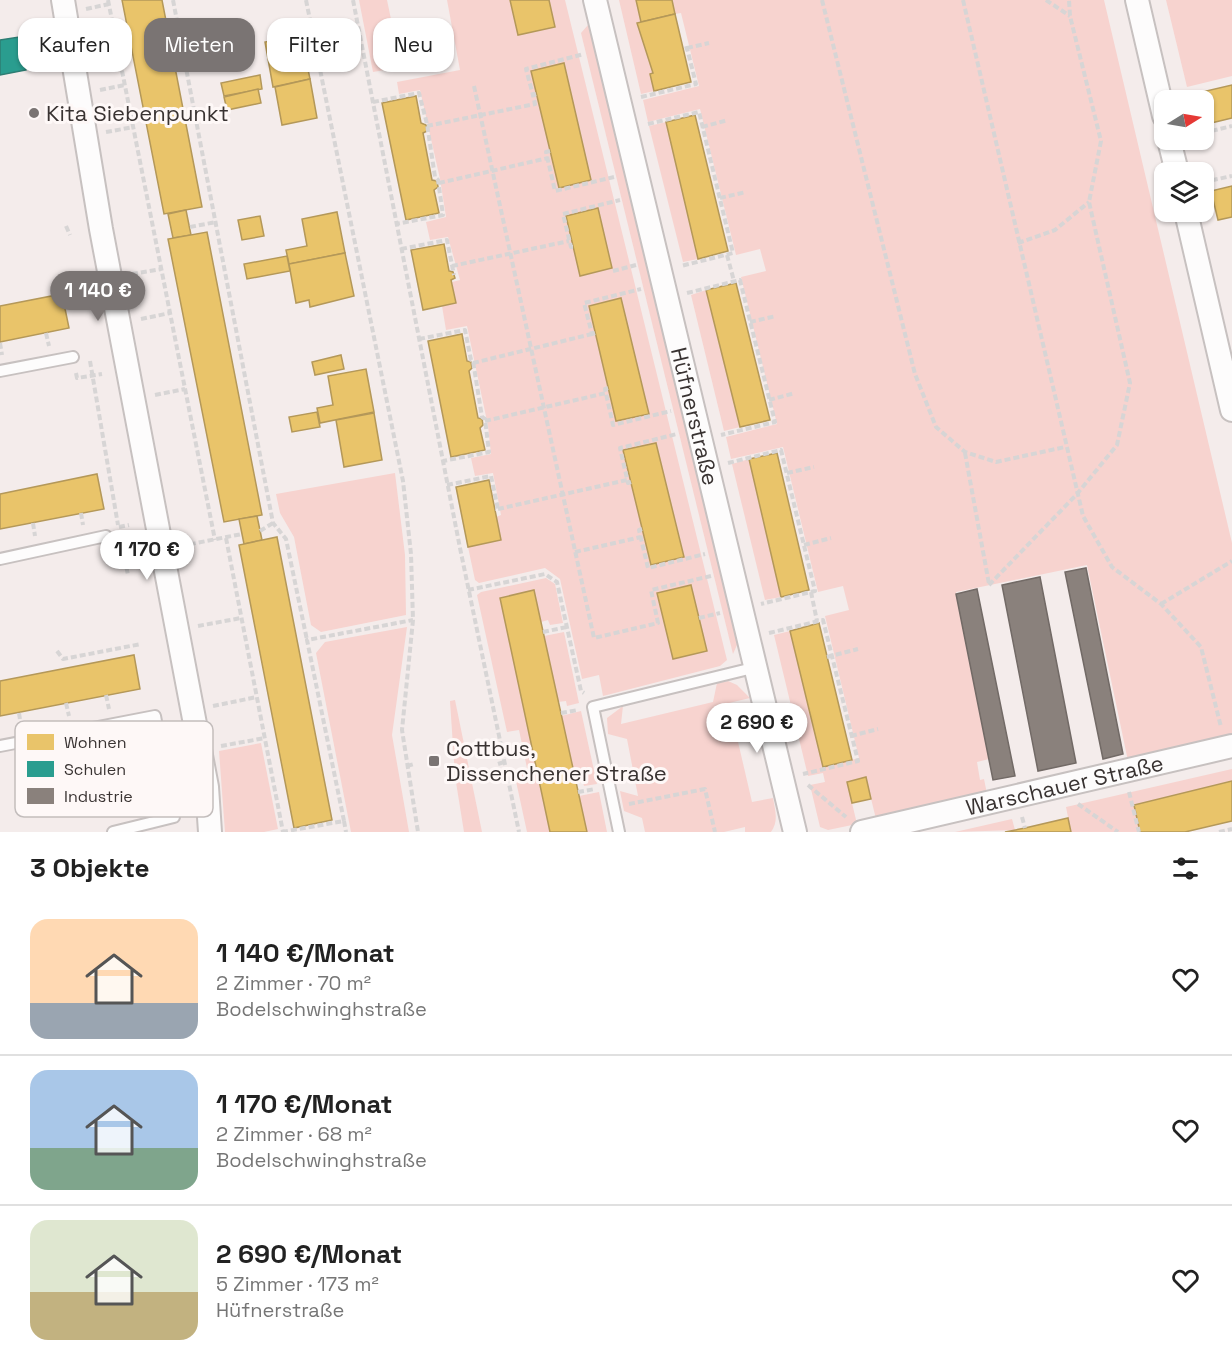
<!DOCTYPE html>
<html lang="de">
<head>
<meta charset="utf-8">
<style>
  :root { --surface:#fff; --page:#f2f2f2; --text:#222; --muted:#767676; --line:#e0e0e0; --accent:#7a7473 }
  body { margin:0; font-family:"Space Grotesk",sans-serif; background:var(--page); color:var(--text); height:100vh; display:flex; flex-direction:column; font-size:22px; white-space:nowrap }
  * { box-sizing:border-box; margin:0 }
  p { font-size:20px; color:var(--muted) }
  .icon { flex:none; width:33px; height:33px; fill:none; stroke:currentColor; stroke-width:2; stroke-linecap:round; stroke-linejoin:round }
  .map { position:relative; height:832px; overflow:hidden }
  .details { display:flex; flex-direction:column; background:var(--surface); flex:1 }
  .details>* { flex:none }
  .guide { position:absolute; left:18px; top:18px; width:600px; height:54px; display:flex; gap:12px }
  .needle { width:39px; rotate:79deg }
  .buttons { position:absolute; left:1154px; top:90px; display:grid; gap:12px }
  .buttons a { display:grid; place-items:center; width:60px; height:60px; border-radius:12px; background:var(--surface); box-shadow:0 2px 4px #0004; font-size:30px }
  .price { position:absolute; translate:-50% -51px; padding:0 14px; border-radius:21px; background:#fff; color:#222; font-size:20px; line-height:39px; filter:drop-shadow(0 2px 3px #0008) }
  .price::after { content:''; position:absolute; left:50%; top:36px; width:18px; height:14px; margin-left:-9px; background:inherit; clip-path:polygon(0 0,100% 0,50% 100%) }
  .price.selected { background:var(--accent); color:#fff }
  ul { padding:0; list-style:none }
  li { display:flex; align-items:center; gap:18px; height:150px; padding:0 30px }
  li+li { border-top:2px solid var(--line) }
  li span { display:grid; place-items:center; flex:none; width:168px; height:120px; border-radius:18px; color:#555 }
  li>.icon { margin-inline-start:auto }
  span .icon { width:72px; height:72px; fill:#fffc; stroke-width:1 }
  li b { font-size:26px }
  h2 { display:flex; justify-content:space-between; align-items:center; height:72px; padding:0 30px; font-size:26px }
  .tag { padding:0 21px; border-radius:18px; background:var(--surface); box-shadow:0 2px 4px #0004; font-size:21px; line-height:54px }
  .tag.selected { background:var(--accent); color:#fff }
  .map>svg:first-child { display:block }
</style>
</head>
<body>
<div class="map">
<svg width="1232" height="832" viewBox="0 0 1232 832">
  <rect width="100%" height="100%" fill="#f4eceb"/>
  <!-- green -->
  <g fill="#f7d3cf" fill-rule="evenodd">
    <path d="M359,0H387L401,67L373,72Z"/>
    <path d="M447,0H510L518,35L555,27L549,0H565L727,660L720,666L603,696L599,675L582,679L560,579L545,568L479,583L475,580L468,547L501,540L496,517L501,515L493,473L475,476L471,458L491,454L488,426L467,326L446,330L442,306L456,303L452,282L460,280L448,237L430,240L426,222L446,217L440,179L420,90L399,94L397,82L460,70ZM564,63L591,180L559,188L531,71ZM598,209L612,268L580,276ZM621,298L649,413L616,421L589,306ZM656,443L684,556L651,565L623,451ZM691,585L707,650L673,659L657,593Z"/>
    <path d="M619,0H636L641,22L638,23L653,73L650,74L654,91L641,94Z"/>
    <path d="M672,0H1104L1232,543V736L1128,761L1087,565L956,592L989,759L977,762L980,780L984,779L987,794L876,819L866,778L847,782L857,824L828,830L820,827L810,785L825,782L823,773L808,776L774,635L790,631L823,767L859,758L825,616L849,610L843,586L818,592L783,447L731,459L726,437L777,424L741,277L766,271L760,249L736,255L700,109L648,122L643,100L699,86L681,13L675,14Z"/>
    <path d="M1166,0H1232V76L1187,87Z"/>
    <path d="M588,25L591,27L740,638L733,654L581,33Z"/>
    <path d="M666,122L698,259L683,262L649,126Z"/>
    <path d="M706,290L740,427L724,431L691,295Z"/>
    <path d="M749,459L781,597L765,600L732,464Z"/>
    <path d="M395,473L405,555L406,615L321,632L311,625L294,537L280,513L276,494Z"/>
    <path d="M546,578L555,584L563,623L550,625L548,620L541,622L534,591L500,598L550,832H527L514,772L527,768L519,730L507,732L477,595L481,592Z"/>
    <path d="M407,627L392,735L409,832H351L316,653L325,642Z"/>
    <path d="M564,632L579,703L567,706L566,701L558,702L544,636Z"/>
    <path d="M728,681L737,685L750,698L729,703L752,802L773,798C775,810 779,821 771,832H745V827L724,832H645L642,818L624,811L620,791L638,796L627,739L608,734L607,718L623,706L621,724L713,702L717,683Z"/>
    <path d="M455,700L482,832H464L455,776L450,701Z"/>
    <path d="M581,711L597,784L584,786L583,782L576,783L561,716Z"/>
    <path d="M261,743L278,829L264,832H225L219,751Z"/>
    <path d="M1232,769V781L1134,805L1140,832H1071L1066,807Z"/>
    <path d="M599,792L607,832H587L579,796Z"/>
    <path d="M1012,819L1015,830L955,832Z"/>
  </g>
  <!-- homes -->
  <g fill="#e9c46a" stroke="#b49859" stroke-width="1.5">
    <path d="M122,0H162L202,207L164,214Z"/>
    <path d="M510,0H549L555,27L518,35Z"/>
    <path d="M636,0H672L675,14L641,22Z"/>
    <path d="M675,14L691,82L654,91L650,74L653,73L637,23Z"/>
    <path d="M239,31L244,58L208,66L203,38Z"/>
    <path d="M301,35L310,79L273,87L265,42Z"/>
    <path d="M564,63L591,180L559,188L531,71Z"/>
    <path d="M260,75L262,89L224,96L221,83Z"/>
    <path d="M310,79L317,118L282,125L275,87Z"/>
    <path d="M1232,85V118L1203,125V100H1190L1189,95Z"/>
    <path d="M258,89L261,103L227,110L224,97Z"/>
    <path d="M416,96L421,123L426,125L427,131L423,133L432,180L437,181L438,187L434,190L439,213L406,220L382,103Z"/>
    <path d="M695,115L728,251L698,259L666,122Z"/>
    <path d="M1232,186V217L1218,220L1211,191Z"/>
    <path d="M598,208L612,268L580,276L566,216Z"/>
    <path d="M186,210L191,235L173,238L168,214Z"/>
    <path d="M337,212L345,253L289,264L286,250L307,246L302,219Z"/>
    <path d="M260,216L264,236L242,240L238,220Z"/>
    <path d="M207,232L262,515L224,522L168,239Z"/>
    <path d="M444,244L449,271L453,272L455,278L451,280L456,303L423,310L411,250Z"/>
    <path d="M345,253L354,296L310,307L309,300L296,303L289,264Z"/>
    <path d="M287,256L290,271L247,279L244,264Z"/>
    <path d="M736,283L770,420L740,427L706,290Z"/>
    <path d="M62,294L69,328L0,342V306Z"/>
    <path d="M621,298L649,414L616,421L589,306Z"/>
    <path d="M462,334L467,361L471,362L472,368L469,371L478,418L482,419L483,425L480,428L485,450L451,457L428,341Z"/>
    <path d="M341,355L344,369L315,375L312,362Z"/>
    <path d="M366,369L374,412L320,423L317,408L333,405L328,376Z"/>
    <path d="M317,412L320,427L292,432L289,417Z"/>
    <path d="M374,413L382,460L344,467L336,420Z"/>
    <path d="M656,443L684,557L651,565L623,450Z"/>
    <path d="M777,453L809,590L781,597L749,459Z"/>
    <path d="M97,474L104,509L0,529V494Z"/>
    <path d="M489,480L501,540L468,547L456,487Z"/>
    <path d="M257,516L262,540L244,544L239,519Z"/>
    <path d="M277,537L332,820L294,828L239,545Z"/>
    <path d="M691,585L707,651L673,659L657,593Z"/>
    <path d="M534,590L544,636L587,832H550L500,598Z"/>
    <path d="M819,623L852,760L823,767L790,631Z"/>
    <path d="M134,655L140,689L0,716V681Z"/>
    <path d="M866,777L871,799L852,803L847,782Z"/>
    <path d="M1232,781V821L1185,832H1140L1134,805Z"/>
    <path d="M1068,818L1071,832H1005L1025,828Z"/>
  </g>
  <!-- schools -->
  <path fill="#2a9d8f" stroke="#2e7d73" stroke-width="1.5" d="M19,37L26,70L0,75V40Z"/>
  <!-- industry -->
  <g fill="#8a817c" stroke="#726a66" stroke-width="1.5">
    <path d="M1086,568L1123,754L1103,759L1065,572Z"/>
    <path d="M1040,577L1076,763L1038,771L1002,585Z"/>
    <path d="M977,589L1015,776L993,780L956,594Z"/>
  </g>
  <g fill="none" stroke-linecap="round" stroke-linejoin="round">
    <!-- lane casing -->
    <g stroke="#c7c1c0" stroke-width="14">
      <g id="lane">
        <path d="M0,371L73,357"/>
        <path d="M0,559L106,536"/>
        <path d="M0,746L155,716L174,817L113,832"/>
        <path d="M619,832L593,707L757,667"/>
      </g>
    </g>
    <!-- street casing -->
    <g stroke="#c7c1c0" stroke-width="26">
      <g id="street">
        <path d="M63,0L101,229L207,787L210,832"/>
        <path id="s1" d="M595,0L795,832"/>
        <path d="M1137,0L1164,116"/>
        <path d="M1169,140L1177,172"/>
        <path d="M1186,212L1232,410"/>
        <path id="s2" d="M862,832L1232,746"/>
      </g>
    </g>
    <!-- path -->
    <g stroke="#d7d5d5" stroke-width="4" stroke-dasharray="6 3" stroke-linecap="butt">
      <path d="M108,0L215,540"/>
      <path d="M173,0L273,523L286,539L307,640"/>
      <path d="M306,0L403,481L411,554L413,620L402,730L418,832"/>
      <path d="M353,0L460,548L519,832"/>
      <path d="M822,0L915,374L936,427L965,452L996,462L1065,447"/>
      <path d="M963,0L1083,516L1112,567L1161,604L1201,647L1221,727"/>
      <path d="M1046,0L1070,16"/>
      <path d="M86,9L109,4"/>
      <path d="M687,48L709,43"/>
      <path d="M474,86L594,638L658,623L651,590L711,576"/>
      <path d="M100,90L125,85"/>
      <path d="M536,94L533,95L526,69L584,54"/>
      <path d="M641,97L696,84L687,48L683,49"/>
      <path d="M373,102L419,93L427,124L435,177L438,180L443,215L396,224"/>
      <path d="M648,124L699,112L733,253L681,266"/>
      <path d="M427,126L535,104L533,95"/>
      <path d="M702,127L728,120"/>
      <path d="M106,132L134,127"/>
      <path d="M1203,133L1232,126"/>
      <path d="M550,151L546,152L555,191L614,177"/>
      <path d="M1203,182L1232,176"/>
      <path d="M439,183L548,158"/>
      <path d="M720,198L746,192"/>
      <path d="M66,226L70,235"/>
      <path d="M190,227L216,222"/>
      <path d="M1018,243L1055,230L1089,202"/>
      <path d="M573,247H571L563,214L620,200"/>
      <path d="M401,249L447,240L454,275"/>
      <path d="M727,255L734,281"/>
      <path d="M452,266L569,241"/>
      <path d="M613,271L636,265"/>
      <path d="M132,274L161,269"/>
      <path d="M687,293L740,280L775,422L721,435"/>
      <path d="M141,319L170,313"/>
      <path d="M750,322L776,316"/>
      <path d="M46,333L49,346"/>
      <path d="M595,333L592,334L584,303L641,289"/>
      <path d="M419,339L465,330L471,360L473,361L482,417L485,419L489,452L443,461"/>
      <path d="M0,343L2,355"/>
      <path d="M90,361L118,525"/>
      <path d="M473,363L592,334"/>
      <path d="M76,373L77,378L102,374"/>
      <path d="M608,388L605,389L613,425L671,411"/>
      <path d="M155,395L185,389"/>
      <path d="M769,400L795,393"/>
      <path d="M485,421L606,393"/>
      <path d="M965,453L989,584"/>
      <path d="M728,463L781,450L815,591L761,604"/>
      <path d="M787,473L814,467"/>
      <path d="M631,482L628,483L620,448L677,434"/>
      <path d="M447,485L491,476L498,509H495"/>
      <path d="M498,509L627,480"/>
      <path d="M81,513L83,525"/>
      <path d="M33,523L35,536"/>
      <path d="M119,527L129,525"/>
      <path d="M642,529L639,530L648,568L705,554"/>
      <path d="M260,531L273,523"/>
      <path d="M226,538L283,832"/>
      <path d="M121,541L128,575"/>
      <path d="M804,545L831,538"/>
      <path d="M181,546L242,534"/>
      <path d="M575,552L641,537"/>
      <path d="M989,585L1077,494L1117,445L1130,383L1089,202L1101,141L1070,16L1069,0"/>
      <path d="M468,590L545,574L557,582L581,691L584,693"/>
      <path d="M811,592L817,621"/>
      <path d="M1161,604L1232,561"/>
      <path d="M699,618L720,613"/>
      <path d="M198,626L241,618"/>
      <path d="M543,632L567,627"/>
      <path d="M769,633L823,620L858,761L803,774"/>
      <path d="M57,651L63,659L141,644"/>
      <path d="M827,657L858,649"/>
      <path d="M106,695L109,709"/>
      <path d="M66,703L69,716"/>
      <path d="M213,706L257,697"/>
      <path d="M19,713L21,726"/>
      <path d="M561,713L578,710"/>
      <path d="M851,736L878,729"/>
      <path d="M221,746L265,738"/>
      <path d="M498,764L504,762"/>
      <path d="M407,766L414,764"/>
      <path d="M808,785L846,817"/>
      <path d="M578,792L595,789"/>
      <path d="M1129,792L1139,832"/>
      <path d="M629,804L705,789L715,832"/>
      <path d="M1078,804L1118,832"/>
      <path d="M1022,817L1025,828"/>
      <path d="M344,821L346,832"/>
      <path d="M282,832L344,821L307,640L413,620"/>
      <path d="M1219,832L1232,829"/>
    </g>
    <!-- lane -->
    <use href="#lane" stroke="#fdfcfc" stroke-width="10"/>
    <!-- street -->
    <use href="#street" stroke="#fdfcfc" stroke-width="22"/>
  </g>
  <!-- markers -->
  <g fill="#7a7473" stroke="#fef8f7" stroke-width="2">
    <circle cx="34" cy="113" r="6"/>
    <rect x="428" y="755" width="12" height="12" rx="3"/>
  </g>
  <g text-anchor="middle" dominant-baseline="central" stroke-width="6" stroke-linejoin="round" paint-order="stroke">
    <!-- poi labels -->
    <g font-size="22" fill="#393332" stroke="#fef8f7" text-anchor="start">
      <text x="46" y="113">Kita Siebenpunkt</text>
      <text x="446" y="748">Cottbus,<tspan x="446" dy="25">Dissenchener Straße</tspan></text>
    </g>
    <!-- street labels -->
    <g font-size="22" fill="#393332" stroke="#fef8f7">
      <text stroke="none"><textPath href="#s1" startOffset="428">Hüfnerstraße</textPath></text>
      <text stroke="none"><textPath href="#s2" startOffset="208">Warschauer Straße</textPath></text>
    </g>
  </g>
  <!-- legend -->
  <rect x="15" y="721" width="198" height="96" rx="9" fill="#fef8f7" stroke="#c3bdbc" stroke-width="1.5"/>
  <rect x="27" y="734" width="27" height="16" fill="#e9c46a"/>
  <rect x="27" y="761" width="27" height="16" fill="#2a9d8f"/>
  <rect x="27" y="788" width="27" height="16" fill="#8a817c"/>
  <g font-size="16" fill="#393332">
    <text x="64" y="748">Wohnen</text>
    <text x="64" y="775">Schulen</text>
    <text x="64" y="802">Industrie</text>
  </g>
</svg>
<div class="buttons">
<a><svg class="needle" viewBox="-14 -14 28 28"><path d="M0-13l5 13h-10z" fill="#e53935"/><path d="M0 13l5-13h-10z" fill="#767676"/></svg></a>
<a><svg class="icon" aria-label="layers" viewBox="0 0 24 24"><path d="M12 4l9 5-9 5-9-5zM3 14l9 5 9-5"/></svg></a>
</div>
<b class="price selected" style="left:98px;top:322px">1 140 €</b>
<b class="price" style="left:147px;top:581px">1 170 €</b>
<b class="price" style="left:757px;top:754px">2 690 €</b>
<div class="guide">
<a class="tag">Kaufen</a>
<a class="tag selected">Mieten</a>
<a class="tag">Filter</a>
<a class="tag">Neu</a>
</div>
</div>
<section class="details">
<h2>3 Objekte<svg class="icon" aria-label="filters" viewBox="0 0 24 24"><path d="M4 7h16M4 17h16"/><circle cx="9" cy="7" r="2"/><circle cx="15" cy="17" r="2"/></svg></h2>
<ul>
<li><span style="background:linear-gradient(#ffd9b3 70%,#9aa5b1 0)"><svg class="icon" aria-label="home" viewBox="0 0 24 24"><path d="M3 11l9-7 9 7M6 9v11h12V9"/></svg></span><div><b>1 140 €/Monat</b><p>2 Zimmer · 70 m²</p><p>Bodelschwinghstraße</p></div><svg class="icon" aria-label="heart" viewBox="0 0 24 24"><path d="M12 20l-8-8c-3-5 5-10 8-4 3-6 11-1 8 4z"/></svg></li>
<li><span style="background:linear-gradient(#a9c7e8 65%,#7fa58c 0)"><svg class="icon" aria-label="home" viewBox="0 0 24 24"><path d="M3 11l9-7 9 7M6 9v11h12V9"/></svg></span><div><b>1 170 €/Monat</b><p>2 Zimmer · 68 m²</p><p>Bodelschwinghstraße</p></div><svg class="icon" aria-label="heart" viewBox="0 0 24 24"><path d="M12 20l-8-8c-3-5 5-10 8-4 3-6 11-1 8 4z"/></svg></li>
<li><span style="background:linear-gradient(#dfe7d0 60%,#c2b280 0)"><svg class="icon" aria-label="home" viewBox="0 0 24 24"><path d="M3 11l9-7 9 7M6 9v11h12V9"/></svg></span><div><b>2 690 €/Monat</b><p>5 Zimmer · 173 m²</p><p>Hüfnerstraße</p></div><svg class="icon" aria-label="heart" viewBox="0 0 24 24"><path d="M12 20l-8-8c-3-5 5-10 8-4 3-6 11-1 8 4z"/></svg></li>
</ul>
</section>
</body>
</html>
